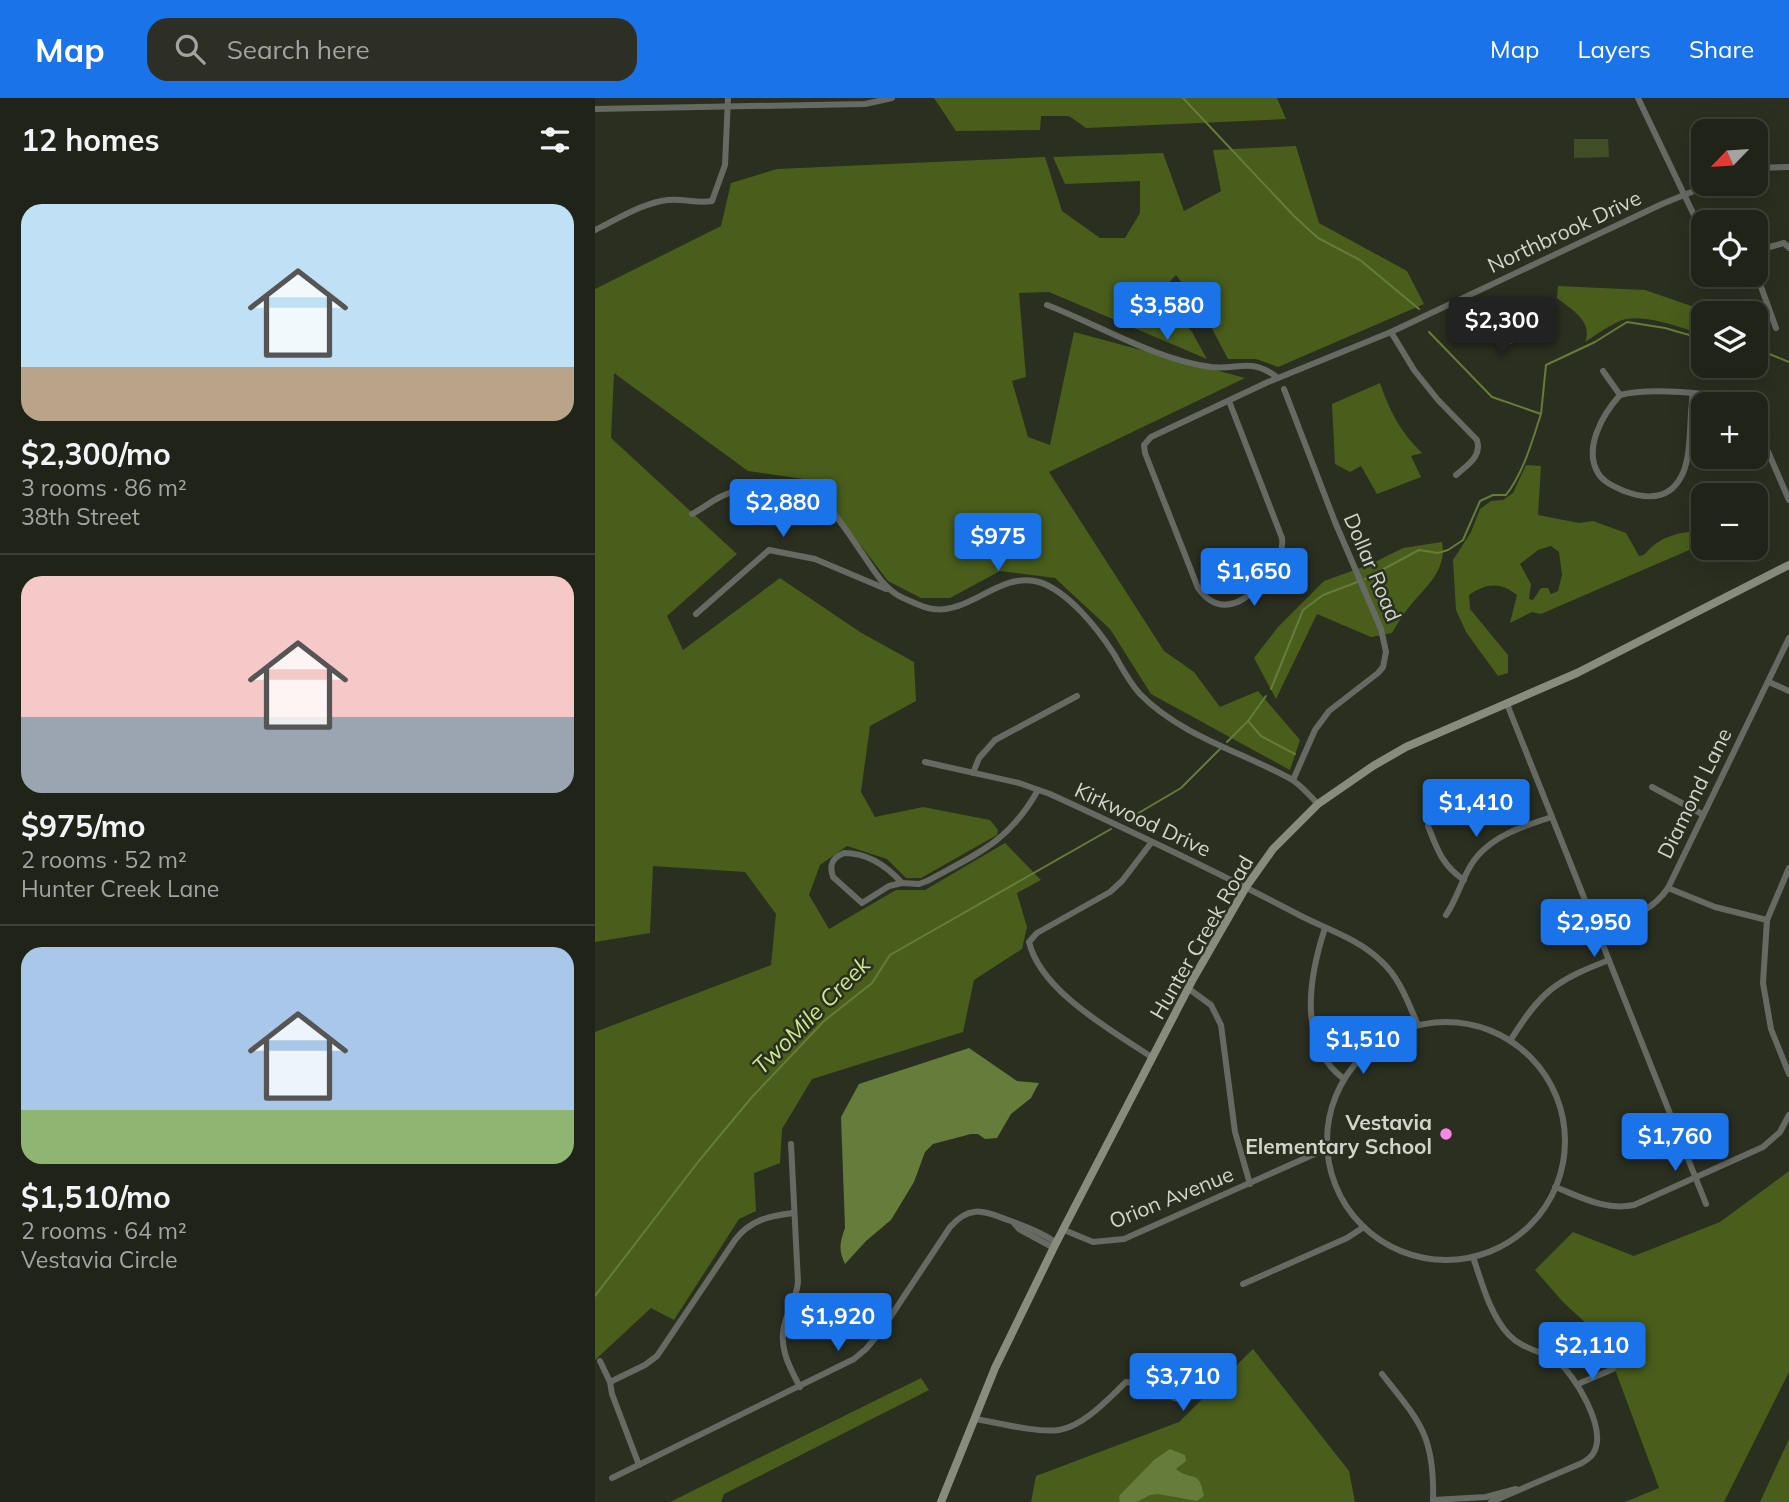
<!DOCTYPE html>
<html lang="en">
<head>
<meta charset="utf-8">
<style>
  :root { --surface:#202318; --page:#2d2f25; --text:#f1f3f6; --muted:#a2a4a2; --line:#3d4037; --accent:#1a73e8 }
  body { margin:0; font-family:Mulish,sans-serif; background:var(--page); color:var(--text); height:100vh; display:flex; flex-direction:column; font-size:26px; white-space:nowrap }
  * { box-sizing:border-box; margin:0 }
  p { font-size:23px; color:var(--muted) }
  .icon { flex:none; width:38px; height:38px; fill:none; stroke:currentColor; stroke-width:2; stroke-linecap:round; stroke-linejoin:round }
  .map { position:relative; flex:1; overflow:hidden }
  .sheet { display:flex; flex-direction:column; background:var(--surface); width:595px }
  .sheet>* { flex:none }
  .needle { width:46px; rotate:245deg }
  .fabs { position:absolute; left:1096px; top:21px; display:grid; gap:14px }
  .fabs a { display:grid; place-items:center; width:77px; height:77px; border-radius:14px; background:var(--surface); box-shadow:0 7px 28px #0002,0 0 0 2px var(--line); font-size:35px }
  .price { position:absolute; translate:-50% -60px; padding:0 16px; border-radius:7px; background:var(--accent); color:#fff; font-size:23px; line-height:46px; filter:drop-shadow(0 2px 4px #0008) }
  .price::after { content:''; position:absolute; left:50%; top:42px; width:21px; height:16px; margin-left:-10px; background:inherit; clip-path:polygon(0 0,100% 0,50% 100%) }
  .price.current { background:#222; color:#fff }
  ul { padding:0; list-style:none }
  li { display:grid; align-content:center; gap:14px; height:371px; padding:0 21px }
  li+li { border-top:2px solid var(--line) }
  li span { display:grid; place-items:center; height:217px; border-radius:21px; color:#555 }
  li>.icon { margin-inline-start:auto }
  span .icon { width:126px; height:126px; fill:#fffc; stroke-width:1 }
  li b { font-size:30px }
  h2 { display:flex; justify-content:space-between; align-items:center; height:84px; padding:0 21px; font-size:30px }
  header { display:flex; align-items:center; gap:42px; box-sizing:border-box; height:98px; padding:0 35px; background:var(--accent); color:#fff }
  header strong { font-size:33px }
  nav { display:flex; gap:38px; margin-inline-start:auto; font-size:24px }
  .search { width:490px; height:63px; background:var(--page); display:flex; align-items:center; gap:18px; box-sizing:border-box; padding:0 24px; border-radius:21px; color:var(--muted); font-size:26px }
  main { display:flex; flex:1; min-height:0 }
  .map>svg:first-child { display:block }
</style>
</head>
<body>
<header>
<strong>Map</strong>
<div class="search"><svg class="icon" aria-label="search" viewBox="0 0 24 24"><circle cx="10" cy="10" r="6"/><path d="M15 15l6 6"/></svg>Search here</div>
<nav><a>Map</a><a>Layers</a><a>Share</a></nav>
</header>
<main>
<section class="sheet">
<h2>12 homes<svg class="icon" aria-label="filters" viewBox="0 0 24 24"><path d="M4 7h16M4 17h16"/><circle cx="9" cy="7" r="2"/><circle cx="15" cy="17" r="2"/></svg></h2>
<ul>
<li><span style="background:linear-gradient(#bfe0f5 75%,#b9a48a 0)"><svg class="icon" aria-label="home" viewBox="0 0 24 24"><path d="M3 11l9-7 9 7M6 9v11h12V9"/></svg></span><div><b>$2,300/mo</b><p>3 rooms · 86 m²</p><p>38th Street</p></div></li>
<li><span style="background:linear-gradient(#f6c9c9 65%,#9aa5b1 0)"><svg class="icon" aria-label="home" viewBox="0 0 24 24"><path d="M3 11l9-7 9 7M6 9v11h12V9"/></svg></span><div><b>$975/mo</b><p>2 rooms · 52 m²</p><p>Hunter Creek Lane</p></div></li>
<li><span style="background:linear-gradient(#a9c7e8 75%,#8fb573 0)"><svg class="icon" aria-label="home" viewBox="0 0 24 24"><path d="M3 11l9-7 9 7M6 9v11h12V9"/></svg></span><div><b>$1,510/mo</b><p>2 rooms · 64 m²</p><p>Vestavia Circle</p></div></li>
</ul>
</section>
<div class="map">
<svg width="1194" height="1404" viewBox="0 0 1194 1404">
  <rect width="100%" height="100%" fill="#2a2f20"/>
  <!-- green -->
  <path fill="#404e27" d="M979,41H1013L1014,59L979,60Z"/>
  <!-- forest -->
  <g fill="#495e1b" fill-rule="evenodd">
    <path d="M339,0H682L691,21L491,30L474,18H446L445,32L361,33Z"/>
    <path d="M701,48L724,125L812,173L829,206L683,269L661,261H633L606,210L581,177L563,196L597,234L612,261L454,194L424,195L431,279L417,283L433,339L455,347L479,234L650,280L454,374L569,553L599,574L625,609L663,593L705,642L695,672L556,596L515,531L460,480L405,473L355,500H326L293,483L216,382L153,373L19,275L16,340L142,456L72,518L88,552L185,480L265,534L319,564L321,603L275,628L266,694L280,719L328,709L395,722L403,732L402,737L326,780H311L292,761L252,748L225,767L214,797L234,831L301,792H330L410,745L446,782L422,795L432,829L427,851L379,882L368,934L217,981L187,1031L185,1065L159,1075L161,1113L144,1121L79,1222L56,1210L0,1262V934L176,867L181,816L150,774L58,768L55,835L0,844V191L126,128L136,85L182,71L450,59L467,113L505,140H530L545,115V83L470,86L458,59L568,55L589,113L626,93L618,52Z"/>
    <path d="M963,188L1050,192L1111,213L1133,207L1136,215H1108V237C1088,230 1045,214 1025,223C1013,228 1001,237 990,244C999,224 976,211 962,200Z"/>
    <path d="M785,285C794,312 806,335 827,355L816,358L826,379L782,396L766,368L755,374L740,366L737,306Z"/>
    <path d="M931,367L946,368L943,417L984,425L998,423L1031,435L1044,458C1052,457 1051,453 1058,448C1069,438 1089,433 1103,434L1108,440V446L946,516L937,514L915,525L922,497C905,484 892,485 874,497L875,511L913,557V575L903,578L871,534L861,512L858,462L876,434L885,411L896,403L908,402L918,395ZM956,448L964,454L967,477L963,493L956,496L953,490H946L938,502L934,501L936,486L925,466L943,452Z"/>
    <path d="M847,444C853,476 825,492 809,516C804,522 801,529 797,535L776,539L722,516L681,601L659,560L683,529L729,483L776,466L808,450Z"/>
    <path d="M1194,1073V1274L1129,1404H1030L1064,1390L1009,1242L968,1204L940,1172L978,1134L1039,1158L1125,1124Z"/>
    <path d="M658,1251L754,1373L760,1404H436L441,1378L584,1324Z"/>
    <path d="M326,1280L334,1292L129,1396L126,1404H75Z"/>
    <path d="M1194,1341V1404H1165Z"/>
  </g>
  <!-- water -->
  <g fill="#657c3a">
    <path d="M374,950L422,983L444,985L436,1000L416,1016L402,1040L390,1041L383,1036H376L338,1046L330,1054L319,1084L296,1122L271,1143L250,1166C243,1152 245,1144 250,1130L246,1019L264,986Z"/>
    <path d="M575,1351L590,1357L591,1363L581,1371C597,1384 604,1370 609,1398L602,1403L563,1396L555,1397L542,1404H525L524,1398L559,1362Z"/>
  </g>
  <g fill="none" stroke-linecap="round" stroke-linejoin="round">
    <!-- stream -->
    <g stroke="#657c3a" stroke-width="2">
      <path d="M588,0L699,118L723,140L765,162L824,211"/>
      <path d="M834,234L897,299L946,316L951,267L1000,244L1032,224L1070,230L1108,241"/>
      <path d="M1160,250L1194,264"/>
      <path d="M770,481L824,452L843,455L853,452L868,442L885,403L898,397H911C929,374 937,343 946,316"/>
      <path d="M676,591L708,512L728,497L765,483"/>
      <path d="M653,623L666,638L700,656"/>
      <path d="M632,644L653,623L671,598"/>
      <path d="M530,723L586,690L626,650"/>
      <path d="M0,1198L103,1064L157,999L229,923L277,885L295,857L516,731"/>
    </g>
    <!-- street -->
    <g stroke="#666a62" stroke-width="6">
      <path d="M1043,0L1108,136"/>
      <path d="M0,11L270,6L297,0"/>
      <path d="M1160,70L1194,69"/>
      <path d="M0,132C23,121 47,105 73,102C88,100 102,106 117,103L130,67L133,0"/>
      <path d="M1160,153L1189,145L1194,150"/>
      <path d="M1160,172L1181,230"/>
      <path d="M866,202L903,244C922,248 943,224 956,211"/>
      <path d="M452,207C504,227 561,262 616,269C645,272 656,259 683,280"/>
      <path d="M796,234L819,272L843,302L882,342C887,359 872,367 861,377"/>
      <path d="M1008,273L1025,297"/>
      <path d="M689,291L740,424L786,531L791,554L788,569L783,575L734,613L720,632L698,682"/>
      <path d="M1025,297C1008,316 988,350 1003,375C1008,384 1020,389 1029,393C1053,402 1076,402 1088,375C1097,354 1094,319 1098,295"/>
      <path d="M1025,297C1051,290 1121,293 1145,306"/>
      <path d="M634,303L687,440C689,454 681,464 673,475C656,501 627,523 603,490L550,355L549,347L556,339L673,284L683,280L796,234L1067,106L1116,86"/>
      <path d="M1160,324L1194,402"/>
      <path d="M97,416C107,411 115,404 125,399C145,389 190,377 212,390C233,402 255,438 269,458C280,474 290,492 308,500C318,504 328,510 338,511C375,516 406,473 444,484C473,493 503,531 519,556C527,570 534,584 545,596C586,638 647,654 696,681C706,687 715,698 723,706"/>
      <path d="M101,516L174,452L220,461L291,491"/>
      <path d="M1174,584L1194,593"/>
      <path d="M912,606L1111,1106"/>
      <path d="M330,664L424,685L455,696C540,735 625,775 708,819C734,832 765,842 786,863C805,880 813,905 823,927"/>
      <path d="M378,675L384,660L400,642L482,598"/>
      <path d="M1057,689L1107,716"/>
      <path d="M833,728C842,751 847,767 869,782"/>
      <path d="M556,745L527,783L515,794L442,835L434,844C446,894 518,933 558,960"/>
      <path d="M249,755C273,755 291,767 307,785L294,788L267,805L238,779C234,767 237,760 249,755Z"/>
      <path d="M1194,770L1172,822L1168,885L1176,931L1194,976"/>
      <path d="M307,785L324,786L332,783C382,756 414,744 443,692"/>
      <path d="M1073,790L1120,809L1172,822"/>
      <path d="M851,817C862,801 866,783 876,767C893,739 928,728 957,719"/>
      <path d="M730,830C714,879 702,946 749,981"/>
      <path d="M1003,833C1030,822 1056,815 1073,790L1194,540"/>
      <path d="M594,891L616,907L626,927L640,1034L655,1086"/>
      <circle cx="851" cy="1043" r="119"/>
      <path d="M915,943C946,893 960,883 1014,862"/>
      <path d="M196,1046L203,1184C202,1197 196,1208 191,1221C182,1246 193,1267 205,1289"/>
      <path d="M960,1089C986,1099 1010,1113 1039,1107L1168,1049L1185,1034L1194,1017"/>
      <path d="M419,1125L424,1131L459,1150"/>
      <path d="M469,1132L498,1144L529,1141L733,1050"/>
      <path d="M878,1159C887,1185 895,1217 914,1237C927,1251 947,1253 962,1263C980,1277 1012,1330 999,1354C997,1359 992,1362 987,1365L896,1404"/>
      <path d="M648,1186L752,1140L769,1129"/>
      <path d="M5,1263L15,1284L17,1296L44,1367"/>
      <path d="M787,1276C826,1325 840,1339 838,1404"/>
      <path d="M15,1284L50,1267L62,1258L140,1142C155,1122 174,1118 198,1115"/>
      <path d="M983,1286L1018,1271"/>
      <path d="M588,1289L592,1295L587,1301L579,1300L572,1293Z"/>
      <path d="M381,1321C403,1325 443,1335 464,1332C489,1328 513,1301 531,1284L544,1285L572,1293"/>
      <path d="M17,1380L259,1261L271,1251L286,1233L355,1129C376,1105 390,1114 416,1123C434,1130 445,1134 462,1145"/>
      <path d="M838,1402L891,1399L921,1391"/>
    </g>
    <!-- secondary -->
    <path stroke="#878c7f" stroke-width="8" d="M346,1404L400,1270L460,1147L598,881L651,789L678,751L723,706L778,668L811,649L982,575L1194,467"/>
  </g>
  <!-- markers -->
  <circle fill="#fc86e4" stroke="#2a2f20" stroke-width="2.5" cx="851" cy="1036" r="7"/>
  <g text-anchor="middle" dominant-baseline="central" stroke-width="5" stroke-linejoin="round" paint-order="stroke">
    <!-- street labels -->
    <g font-size="21" fill="#d1d5cb" stroke="#2a2f20">
      <text transform="translate(969 133) rotate(-25)">Northbrook Drive</text>
      <text transform="translate(778 469) rotate(67)">Dollar Road</text>
      <text transform="translate(1099 695) rotate(-64)">Diamond Lane</text>
      <text transform="translate(548 721) rotate(25)">Kirkwood Drive</text>
      <text transform="translate(606 839) rotate(-60)">Hunter Creek Road</text>
      <text transform="translate(576 1099) rotate(-22)">Orion Avenue</text>
    </g>
    <!-- poi labels -->
    <g font-size="21" font-weight="bold" fill="#d1d5cb" stroke="#2a2f20" text-anchor="end">
      <text x="837" y="1024">Vestavia<tspan x="837" dy="24">Elementary School</tspan></text>
    </g>
    <!-- water labels -->
    <g font-size="23" font-style="italic" fill="#c9eb8d" stroke="#2a2f20">
      <text transform="translate(216 917) rotate(-45)">TwoMile Creek</text>
    </g>
  </g>
</svg>
<div class="fabs">
<a><svg class="needle" viewBox="-14 -14 28 28"><path d="M0-13l5 13h-10z" fill="#e53935"/><path d="M0 13l5-13h-10z" fill="#a2a4a2"/></svg></a>
<a><svg class="icon" aria-label="locate" viewBox="0 0 24 24"><circle cx="12" cy="12" r="6"/><path d="M12 2v4M12 18v4M2 12h4M18 12h4"/></svg></a>
<a><svg class="icon" aria-label="layers" viewBox="0 0 24 24"><path d="M12 4l9 5-9 5-9-5zM3 14l9 5 9-5"/></svg></a>
<a>+</a>
<a>−</a>
</div>
<b class="price" style="left:572px;top:244px">$3,580</b>
<b class="price current" style="left:907px;top:259px">$2,300</b>
<b class="price" style="left:188px;top:441px">$2,880</b>
<b class="price" style="left:403px;top:475px">$975</b>
<b class="price" style="left:659px;top:510px">$1,650</b>
<b class="price" style="left:881px;top:741px">$1,410</b>
<b class="price" style="left:999px;top:861px">$2,950</b>
<b class="price" style="left:768px;top:978px">$1,510</b>
<b class="price" style="left:1080px;top:1075px">$1,760</b>
<b class="price" style="left:243px;top:1255px">$1,920</b>
<b class="price" style="left:997px;top:1284px">$2,110</b>
<b class="price" style="left:588px;top:1315px">$3,710</b>
</div>
</main>
</body>
</html>
